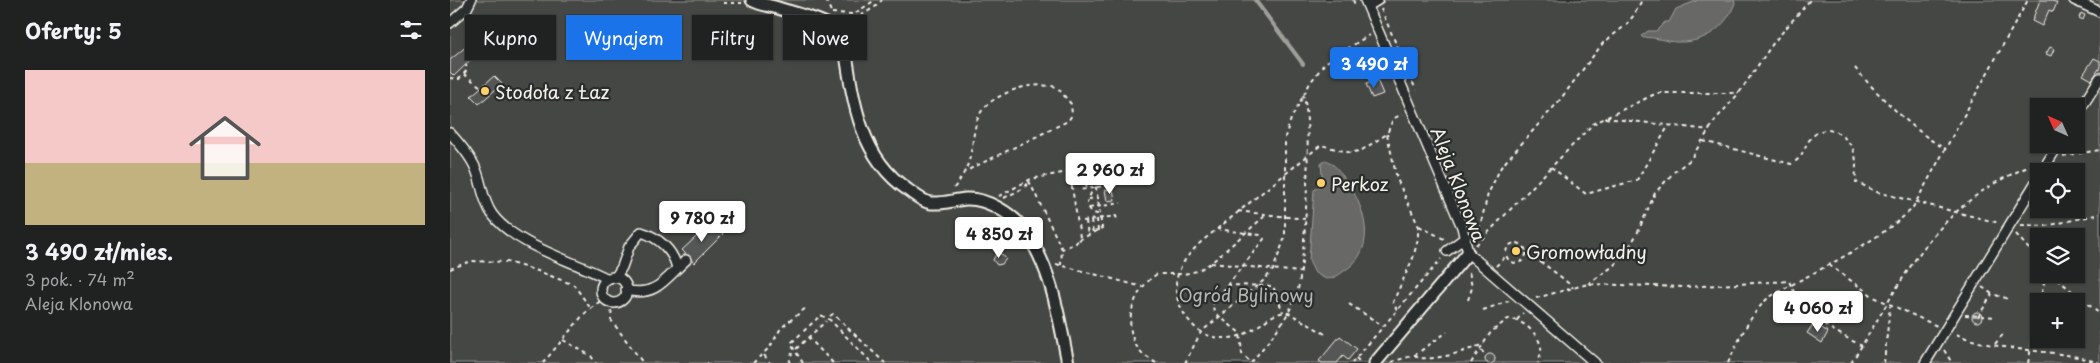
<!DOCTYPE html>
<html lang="pl">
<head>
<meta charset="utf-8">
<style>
  :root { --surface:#202222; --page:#2d2f2f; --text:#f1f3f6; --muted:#a2a4a5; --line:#3d3f40; --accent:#1a73e8 }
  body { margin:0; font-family:"Playpen Sans",sans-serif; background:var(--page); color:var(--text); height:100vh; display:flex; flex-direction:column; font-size:19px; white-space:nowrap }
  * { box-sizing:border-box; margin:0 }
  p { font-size:16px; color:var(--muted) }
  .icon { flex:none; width:28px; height:28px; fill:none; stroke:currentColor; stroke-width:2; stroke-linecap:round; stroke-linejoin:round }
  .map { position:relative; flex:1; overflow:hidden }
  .panel { display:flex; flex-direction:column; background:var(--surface); width:450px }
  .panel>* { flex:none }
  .top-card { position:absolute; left:15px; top:15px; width:475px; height:45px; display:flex; gap:10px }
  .needle { width:32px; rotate:315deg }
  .buttons { position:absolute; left:1580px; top:98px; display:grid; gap:10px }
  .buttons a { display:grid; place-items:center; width:55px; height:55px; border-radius:0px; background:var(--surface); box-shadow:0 1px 4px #0004,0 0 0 1px var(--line); font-size:25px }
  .price { position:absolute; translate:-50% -42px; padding:0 11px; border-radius:5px; background:#fff; color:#222; font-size:16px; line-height:32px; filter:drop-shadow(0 1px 2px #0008) }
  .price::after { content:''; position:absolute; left:50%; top:30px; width:15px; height:11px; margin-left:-8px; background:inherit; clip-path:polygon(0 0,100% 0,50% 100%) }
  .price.current { background:var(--accent); color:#fff }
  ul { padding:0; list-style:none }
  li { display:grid; align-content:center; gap:10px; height:265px; padding:0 25px }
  li span { display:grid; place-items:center; height:155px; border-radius:0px; color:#555 }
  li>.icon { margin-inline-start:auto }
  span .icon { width:90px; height:90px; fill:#fffc; stroke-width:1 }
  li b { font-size:21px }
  h2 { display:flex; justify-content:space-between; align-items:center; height:60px; padding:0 25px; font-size:21px }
  .tag { padding:0 18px; border-radius:0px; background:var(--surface); box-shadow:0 1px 4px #0004,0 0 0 1px var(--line); font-size:18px; line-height:45px }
  .tag.current { background:var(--accent); color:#fff }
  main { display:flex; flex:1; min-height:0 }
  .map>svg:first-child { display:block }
</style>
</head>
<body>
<main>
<section class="panel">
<h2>Oferty: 5<svg class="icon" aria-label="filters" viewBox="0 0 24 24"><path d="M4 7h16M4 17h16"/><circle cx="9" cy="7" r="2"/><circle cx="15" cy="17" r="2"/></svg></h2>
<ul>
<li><span style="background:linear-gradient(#f6c9c9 60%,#c2b280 0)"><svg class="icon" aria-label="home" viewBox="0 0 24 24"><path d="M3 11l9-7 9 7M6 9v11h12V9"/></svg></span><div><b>3 490 zł/mies.</b><p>3 pok. · 74 m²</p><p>Aleja Klonowa</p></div></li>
</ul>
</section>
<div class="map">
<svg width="1650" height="363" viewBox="0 0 1650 363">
  <rect width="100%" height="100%" fill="#2a2d2e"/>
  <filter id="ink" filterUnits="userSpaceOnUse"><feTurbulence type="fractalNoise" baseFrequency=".02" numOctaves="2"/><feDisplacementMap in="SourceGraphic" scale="10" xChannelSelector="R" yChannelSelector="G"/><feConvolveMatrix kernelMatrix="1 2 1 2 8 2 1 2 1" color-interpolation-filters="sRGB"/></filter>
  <g filter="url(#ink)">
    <!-- green -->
    <path fill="#444645" stroke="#9c9c96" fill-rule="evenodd" d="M0,0H1650V363H0ZM1589,106H1626V144H1589ZM1589,171H1626V209H1589ZM1589,236H1626V274H1589ZM1589,301H1626V339H1589Z"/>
    <!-- water -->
    <g fill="#676866" stroke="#9f9f9a">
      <path d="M1248,0H1284L1285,3C1276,28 1254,43 1228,42C1216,42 1204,36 1193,38L1191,36L1198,31H1206L1215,22H1219L1226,9Z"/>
      <path d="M876,160C885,164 889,171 895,179C915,206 929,249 894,271C889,275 883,279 876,279L865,273L859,261L864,190L873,184L871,164Z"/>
    </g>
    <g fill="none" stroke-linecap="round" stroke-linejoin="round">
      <!-- stream -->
      <path stroke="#9f9f9a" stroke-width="4" d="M805,0L853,64"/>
    </g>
    <!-- building -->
    <g fill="#555756" stroke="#f4f1e8">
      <path d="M1590,0H1601L1607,3L1603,12L1599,10L1592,26L1582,21Z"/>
      <path d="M1631,13L1635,15L1633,20L1629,18Z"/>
      <path d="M18,45L26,55L4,76L0,72V60Z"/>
      <path d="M1600,47L1604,49L1601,56L1596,54Z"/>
      <path d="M1644,58L1650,61V67L1642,80L1633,75Z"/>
      <path d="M44,76L52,84L29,104L21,96Z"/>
      <path d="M927,80L933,94L922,98L916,84Z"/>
      <path d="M663,189L665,200L657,201L655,190Z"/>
      <path d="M261,223L273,234L244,263L232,250Z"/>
      <path d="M546,254H552L556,259L552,264L547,265L543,260Z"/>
      <circle cx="1527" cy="317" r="5"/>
      <path d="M1364,323L1378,332L1372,343L1357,333Z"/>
      <path d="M890,336L907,349L898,360L893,356L887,363H872L869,361Z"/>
      <circle cx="1040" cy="359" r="5"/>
    </g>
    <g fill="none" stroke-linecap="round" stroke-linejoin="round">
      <!-- pedestrian casing -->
      <g stroke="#f4f1e8" stroke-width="12">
        <g id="pedestrian">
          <path d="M915,0L1012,227L1018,253L1145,363"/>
          <path d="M1624,0L1650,12"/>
          <path d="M918,6L928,0"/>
          <path d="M0,23L17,8L21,0"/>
          <path d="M1626,116L1650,78"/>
          <path d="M0,133C9,143 19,154 25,167C32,182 32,200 42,214C64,245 124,261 158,279"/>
          <path d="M1592,171L1609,144"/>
          <path d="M997,251L1016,237"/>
          <circle cx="164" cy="290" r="13"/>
          <path d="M165,278L172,267L179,247L191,232C208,237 223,250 227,268"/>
          <path d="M176,290C206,298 216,278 236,260"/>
          <path d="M1475,363L1589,177"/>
        </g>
      </g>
      <!-- minor casing -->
      <g stroke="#f4f1e8" stroke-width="15">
        <g id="minor">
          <path d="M302,0C310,5 318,5 328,8C347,14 378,21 393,34C402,91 406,155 458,190C465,195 473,202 481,203C493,204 504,200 516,199C536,198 562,213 574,230C602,267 609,319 618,363"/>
          <path d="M925,363L1018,253"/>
        </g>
      </g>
      <!-- path -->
      <g stroke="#f4f1e8" stroke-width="2" stroke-dasharray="4 4" stroke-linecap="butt">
        <path d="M376,0L382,14"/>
        <path d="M903,0L905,5"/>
        <path d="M273,3H292"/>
        <path d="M931,9L966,90"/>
        <path d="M382,13L404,14L425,0"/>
        <path d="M397,24L425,7L432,0"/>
        <path d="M1405,68C1425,92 1469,136 1496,149"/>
        <path d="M14,74L31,87"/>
        <path d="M0,78L9,79L17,70L16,65"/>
        <path d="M1155,118L1260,130"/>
        <path d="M937,134L947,179L968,225V239L963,258L943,302L947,310"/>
        <path d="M1253,141L1341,164C1354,158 1353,146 1362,137C1378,120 1400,137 1405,155C1407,163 1405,174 1406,182L1427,192L1549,223"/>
        <path d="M1613,156L1650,150"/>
        <path d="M635,167L637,177"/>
        <path d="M666,167L668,184"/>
        <path d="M1101,167L1136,194L1187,180L1219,125"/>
        <path d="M628,169L640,181L643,188L629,190"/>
        <path d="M617,171L668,160"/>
        <path d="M634,176L637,189"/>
        <path d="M635,177L645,175"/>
        <path d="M579,181L612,249L611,265"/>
        <path d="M647,187L670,184"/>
        <path d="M504,188C511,179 517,169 520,157C527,122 522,107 561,91C575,85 592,84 607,87L621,104L622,115L618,121L514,172"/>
        <path d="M646,188H643L637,203C639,210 643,215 651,214"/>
        <path d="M549,196L581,179L617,172L620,175L630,237L626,243L612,249"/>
        <path d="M554,198L574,188L579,182"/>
        <path d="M638,199L649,198"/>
        <path d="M639,208L671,203"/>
        <path d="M788,211L855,219"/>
        <path d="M647,219L648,231"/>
        <path d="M641,220L643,234"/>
        <path d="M633,221L666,216L668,223"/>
        <path d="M636,221L638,236"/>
        <path d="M1022,223L1028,234"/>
        <path d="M1571,225L1596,226L1650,214"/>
        <path d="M969,226L996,240"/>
        <path d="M767,229L810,235L814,239L762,305L765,313L790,333L792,354L801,363C818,341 838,320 847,293C855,268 863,115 853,95"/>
        <path d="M1566,234L1589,261"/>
        <path d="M1025,235L1028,234L1038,194L1051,167L1109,101L1153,43L1176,25L1184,15L1192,0"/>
        <path d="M629,240L652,228L643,166"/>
        <circle cx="1066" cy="253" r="10"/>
        <path d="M1026,245L1143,124L1207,93H1289"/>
        <path d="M1076,254C1083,255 1119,282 1123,288"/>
        <path d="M761,263L850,272"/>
        <path d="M606,264L693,287"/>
        <path d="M1379,265L1424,297L1487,326"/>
        <path d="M1046,266L1055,257"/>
        <path d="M0,269L21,261L57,262L88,271L124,285L141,309"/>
        <path d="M1601,274L1650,314"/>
        <path d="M1138,284L1162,267L1174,255L1187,234L1205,193L1224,172L1240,160L1266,119L1289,93L1324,42L1360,0"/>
        <path d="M777,285L823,286L833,312"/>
        <path d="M1532,287L1542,294L1559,299"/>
        <path d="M1086,298L1138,284L1234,287L1339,281C1353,316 1380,329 1412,346"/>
        <path d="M1018,300L1022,288L1019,271"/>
        <path d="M1590,301L1596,274"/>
        <path d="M162,303L161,320L193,363"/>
        <path d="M899,304L933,326"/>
        <path d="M1033,310L1059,301"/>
        <path d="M1515,315L1547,317"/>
        <path d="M380,316L383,314L435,363"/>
        <path d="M1528,317L1542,294"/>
        <path d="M1067,320L1073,313"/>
        <path d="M875,334L839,313C817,309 806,339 774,338C760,338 749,333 740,322C731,311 725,298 726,284C728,265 739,254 751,242L871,145L901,153L912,150L937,134L943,119L952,114"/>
        <path d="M1506,334C1551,354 1603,347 1649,363"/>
        <path d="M358,337L383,363"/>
        <path d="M113,340L141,356L146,363"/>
        <path d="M1545,344L1554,333"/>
        <path d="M346,349L376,321"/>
        <path d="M1031,350L1036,356"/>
        <path d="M1494,350L1502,363"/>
        <path d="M314,355L320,363"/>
        <path d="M965,355L968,358C991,360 1012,352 1034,344"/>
        <path d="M906,358L911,363"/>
        <path d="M941,362L965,355L997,332"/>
        <path d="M93,363L134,314L154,298"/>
        <path d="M257,363H258"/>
        <path d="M303,363L320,347L331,328L357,307"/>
        <path d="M339,363L342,353"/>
        <path d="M353,363L342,346V342L371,315L380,320L422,363"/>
        <path d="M706,363C702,360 696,357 693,354C669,331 682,290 707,274H734L747,271L761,263L816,215"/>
        <path d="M735,363L751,332L813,281L823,270L835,237V137L841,119L860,83L875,63L919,35"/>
        <path d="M902,363L991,259"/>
        <path d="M1021,363L1041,332L1058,319C1072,319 1088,333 1091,347C1092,352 1089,358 1088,363"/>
        <path d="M1278,363C1289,340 1299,316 1318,298C1366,270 1421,247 1462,209L1578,0"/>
        <path d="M1401,363C1454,280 1483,203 1583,165"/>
        <path d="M1434,363L1440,306"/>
        <path d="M1578,363L1589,306"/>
      </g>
      <!-- pedestrian -->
      <use href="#pedestrian" stroke="#2a2d2e" stroke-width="9"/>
      <!-- minor -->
      <use href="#minor" stroke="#2a2d2e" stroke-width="11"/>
    </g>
  </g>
  <!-- markers -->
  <g fill="#ffd166" stroke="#2a2d2e" stroke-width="2">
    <circle cx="35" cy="91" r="5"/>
    <circle cx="871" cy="183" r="5"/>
    <circle cx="1066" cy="251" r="5"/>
  </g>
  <g text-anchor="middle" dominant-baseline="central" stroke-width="4.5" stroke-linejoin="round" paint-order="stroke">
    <!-- poi labels -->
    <g font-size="18" fill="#f4f1e8" stroke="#2a2d2e" text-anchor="start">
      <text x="45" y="91">Stodoła z Łaz</text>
      <text x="881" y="183">Perkoz</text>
      <text x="1076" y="251">Gromowładny</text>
    </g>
    <!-- street labels -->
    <g font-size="18" fill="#f4f1e8" stroke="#2a2d2e">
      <text transform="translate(1009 184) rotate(69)">Aleja Klonowa</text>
    </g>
    <!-- park labels -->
    <g font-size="18" fill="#b6b5af" stroke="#2a2d2e">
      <text x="796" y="294">Ogród Bylinowy</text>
    </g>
  </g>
</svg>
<div class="buttons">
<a><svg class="needle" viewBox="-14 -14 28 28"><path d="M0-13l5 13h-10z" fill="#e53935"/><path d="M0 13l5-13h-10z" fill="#a2a4a5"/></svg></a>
<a><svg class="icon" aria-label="locate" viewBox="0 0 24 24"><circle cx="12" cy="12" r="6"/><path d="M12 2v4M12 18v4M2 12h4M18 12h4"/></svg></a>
<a><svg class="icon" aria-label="layers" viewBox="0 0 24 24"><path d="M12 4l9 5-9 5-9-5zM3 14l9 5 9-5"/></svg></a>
<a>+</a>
</div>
<b class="price current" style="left:924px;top:89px">3 490 zł</b>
<b class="price" style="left:660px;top:195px">2 960 zł</b>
<b class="price" style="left:252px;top:243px">9 780 zł</b>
<b class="price" style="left:549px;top:259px">4 850 zł</b>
<b class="price" style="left:1368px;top:333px">4 060 zł</b>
<div class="top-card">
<a class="tag">Kupno</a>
<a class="tag current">Wynajem</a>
<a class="tag">Filtry</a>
<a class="tag">Nowe</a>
</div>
</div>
</main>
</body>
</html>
